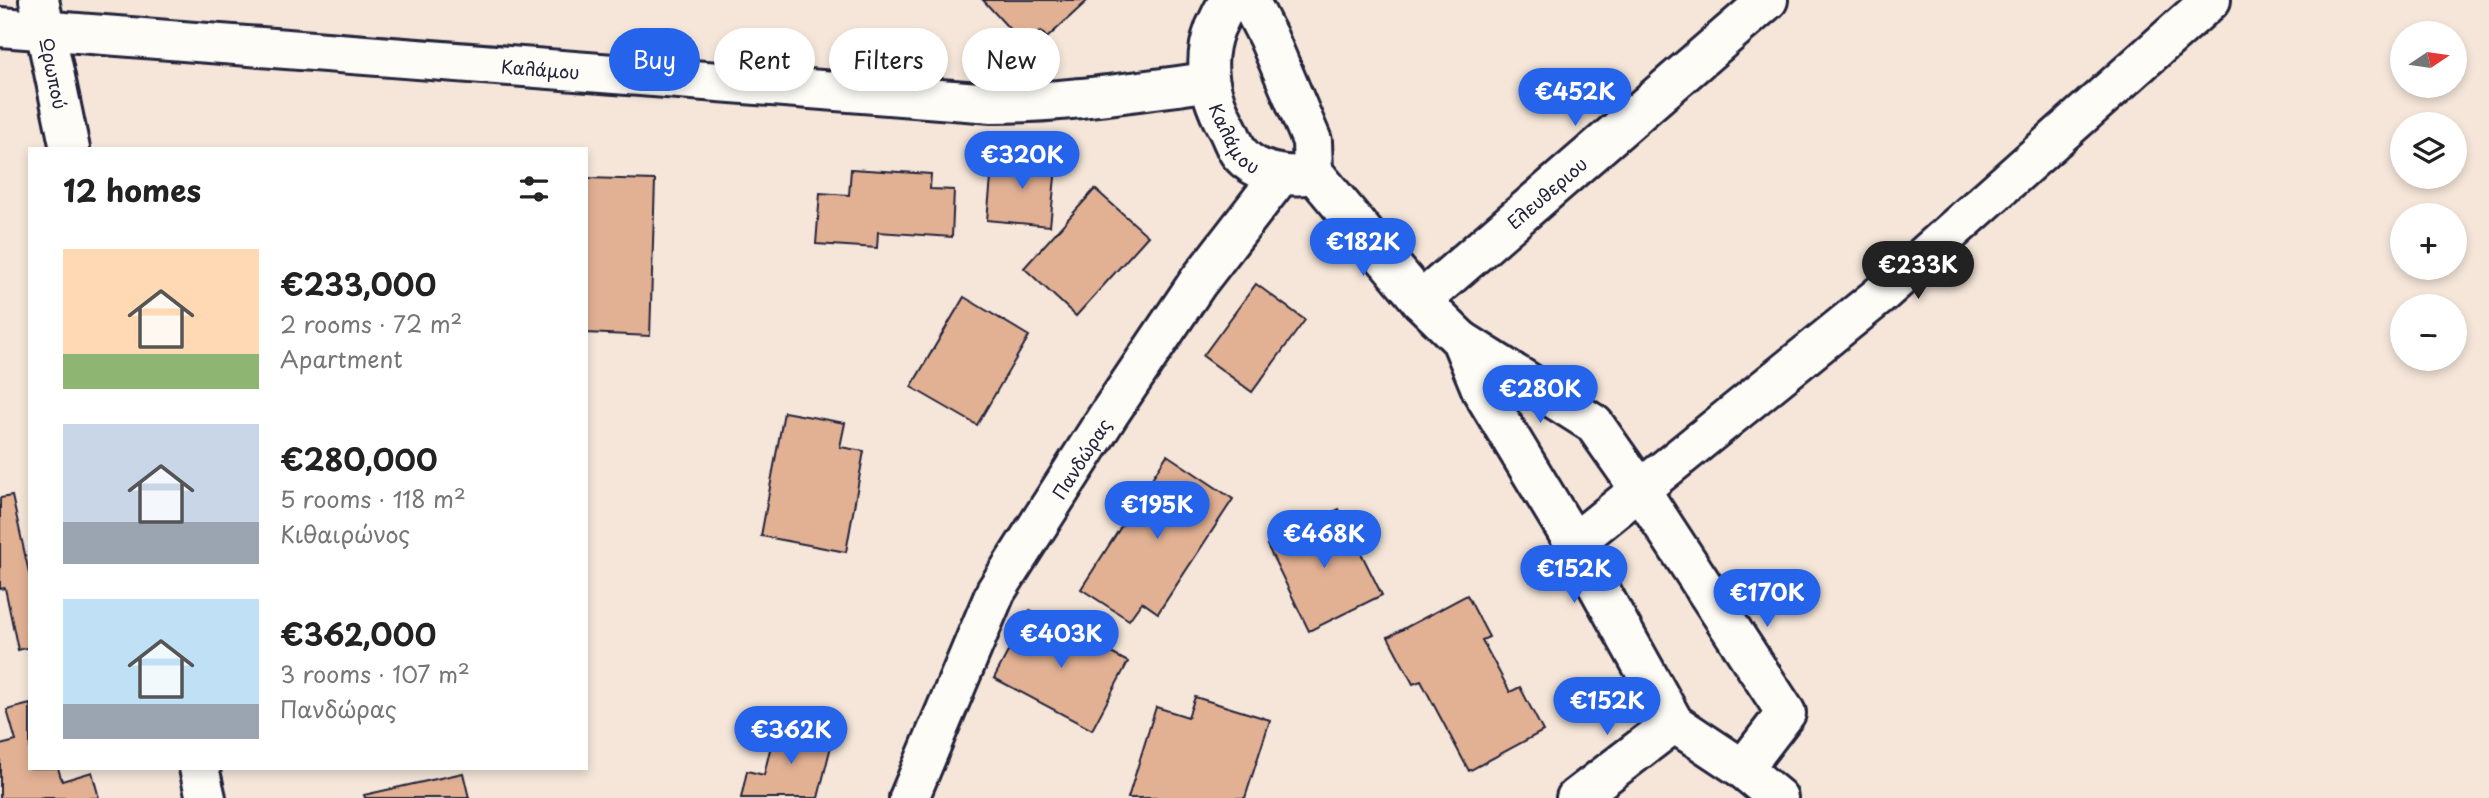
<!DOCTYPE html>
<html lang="en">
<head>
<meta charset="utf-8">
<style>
  :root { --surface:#fff; --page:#f2f2f2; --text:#222; --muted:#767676; --accent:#2563eb }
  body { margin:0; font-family:"Playpen Sans",sans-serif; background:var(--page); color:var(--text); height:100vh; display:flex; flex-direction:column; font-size:26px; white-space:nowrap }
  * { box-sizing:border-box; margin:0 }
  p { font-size:23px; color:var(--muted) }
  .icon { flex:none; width:38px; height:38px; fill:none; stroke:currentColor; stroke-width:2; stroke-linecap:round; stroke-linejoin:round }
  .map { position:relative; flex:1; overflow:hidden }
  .drawer { position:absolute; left:28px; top:147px; width:560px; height:623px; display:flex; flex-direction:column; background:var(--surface); border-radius:0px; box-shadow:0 4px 10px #0003 }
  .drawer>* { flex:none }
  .banner { position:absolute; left:609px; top:28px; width:665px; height:63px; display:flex; gap:14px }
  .needle { width:46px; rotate:77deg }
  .fabs { position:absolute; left:2390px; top:21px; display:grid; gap:14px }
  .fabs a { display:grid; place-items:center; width:77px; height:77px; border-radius:50%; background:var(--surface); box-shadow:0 4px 10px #0003; font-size:35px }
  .price { position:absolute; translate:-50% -60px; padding:0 16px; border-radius:24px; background:var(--accent); color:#fff; font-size:23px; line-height:46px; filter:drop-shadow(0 2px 4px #0008) }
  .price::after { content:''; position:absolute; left:50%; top:42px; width:21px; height:16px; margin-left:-10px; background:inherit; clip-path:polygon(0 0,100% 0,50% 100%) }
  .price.active { background:#222; color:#fff }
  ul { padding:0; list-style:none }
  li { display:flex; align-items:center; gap:21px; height:175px; padding:0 35px }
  li span { display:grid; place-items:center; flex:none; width:196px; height:140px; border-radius:0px; color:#555 }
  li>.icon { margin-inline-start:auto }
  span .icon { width:84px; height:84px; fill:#fffc; stroke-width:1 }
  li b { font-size:30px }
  h2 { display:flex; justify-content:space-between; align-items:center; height:84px; padding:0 35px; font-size:30px }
  .chip { padding:0 24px; border-radius:32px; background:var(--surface); box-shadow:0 4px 10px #0003; font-size:24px; line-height:63px }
  .chip.active { background:var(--accent); color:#fff }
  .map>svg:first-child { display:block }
</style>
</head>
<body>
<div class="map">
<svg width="2489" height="798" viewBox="0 0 2489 798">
  <rect width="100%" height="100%" fill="#f5e6d9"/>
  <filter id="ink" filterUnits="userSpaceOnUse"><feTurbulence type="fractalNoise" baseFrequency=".0143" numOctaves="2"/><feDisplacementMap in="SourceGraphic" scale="14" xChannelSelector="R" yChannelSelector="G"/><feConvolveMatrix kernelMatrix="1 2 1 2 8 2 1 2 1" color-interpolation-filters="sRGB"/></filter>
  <g filter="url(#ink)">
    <!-- building -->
    <g fill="#e2b194" stroke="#22223b" stroke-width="2">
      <path d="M983,0H1088L1047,38L1041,31L1025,46Z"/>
      <path d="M1027,155L1057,158L1050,226L987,220L993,158L1027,161Z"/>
      <path d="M851,169L931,174L930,189L954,190L952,237L878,232L877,248L816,244L820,193L849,195Z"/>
      <path d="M586,178L655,180L650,336L586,333Z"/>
      <path d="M1095,189L1148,236L1076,316L1024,268Z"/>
      <path d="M1256,284L1305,320L1252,392L1203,356Z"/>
      <path d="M964,297L1029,336L977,425L911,387Z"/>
      <path d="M784,412L845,423L840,447L864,451L846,552L761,536Z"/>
      <path d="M1167,455L1233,499L1158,613L1142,602L1129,620L1081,589Z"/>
      <path d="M12,496L30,577V647L18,650L5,588L0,589V498Z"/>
      <path d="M1339,509L1382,595L1309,631L1267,545Z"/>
      <path d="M1467,595L1489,637L1482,640L1510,692L1520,687L1543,731L1469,771L1421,681L1413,684L1388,637Z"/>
      <path d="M1030,610L1128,662L1092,730L994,678Z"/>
      <path d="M1195,697L1270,720L1245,798H1128L1156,707L1188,717Z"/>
      <path d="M30,704V768H58L62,781L92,772L99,798H0V745L16,741L7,710Z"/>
      <path d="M776,724L833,738L818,798H741L747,771L764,775Z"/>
      <path d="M463,773L469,798H365L364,795Z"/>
    </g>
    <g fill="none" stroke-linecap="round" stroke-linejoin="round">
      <!-- minor casing -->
      <g stroke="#22223b" stroke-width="44">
        <g id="minor">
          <path id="s1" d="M39,0L70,149"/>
          <path id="s2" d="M1230,0C1223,9 1220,18 1215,28C1201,64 1210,98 1228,130C1232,138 1235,148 1240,154C1255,172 1283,177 1304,175"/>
          <path d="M1249,0L1268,37L1312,141L1313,172L1421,301L1461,340L1482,391L1574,543L1674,723L1743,769L1778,798"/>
          <path id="s3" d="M0,27L992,103C1065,103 1136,91 1208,82"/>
          <path id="s4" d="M1421,301L1768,0"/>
          <path d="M1461,340L1594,424L1639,488L1786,713L1743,769"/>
          <path d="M1574,543L1879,296L2211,0"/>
          <path d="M199,768L206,798"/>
          <path id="s5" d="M909,798L996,591L1109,414L1198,282L1280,176"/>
          <path d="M1576,798L1674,723"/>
        </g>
      </g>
      <!-- minor -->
      <use href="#minor" stroke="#fdfcf7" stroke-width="38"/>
    </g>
  </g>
  <g text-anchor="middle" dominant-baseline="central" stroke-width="7" stroke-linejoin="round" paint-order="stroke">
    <!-- street labels -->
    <g font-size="18" fill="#22223b" stroke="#fdfcf7">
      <text stroke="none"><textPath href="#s3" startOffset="542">Καλάμου</textPath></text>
      <text stroke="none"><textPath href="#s1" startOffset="75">Ωρωπού</textPath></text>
      <text stroke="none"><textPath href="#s2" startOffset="149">Καλάμου</textPath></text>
      <text stroke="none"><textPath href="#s4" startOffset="166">Ελευθεριου</textPath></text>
      <text stroke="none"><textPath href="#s5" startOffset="382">Πανδώρας</textPath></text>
    </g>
  </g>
</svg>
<div class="fabs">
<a><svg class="needle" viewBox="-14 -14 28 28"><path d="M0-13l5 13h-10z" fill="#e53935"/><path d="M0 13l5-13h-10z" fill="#767676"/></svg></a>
<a><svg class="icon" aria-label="layers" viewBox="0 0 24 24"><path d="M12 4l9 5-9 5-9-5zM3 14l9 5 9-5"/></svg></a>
<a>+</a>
<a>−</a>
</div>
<b class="price" style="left:1575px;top:128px">€452K</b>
<b class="price" style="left:1022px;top:191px">€320K</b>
<b class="price" style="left:1363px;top:278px">€182K</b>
<b class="price active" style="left:1918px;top:301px">€233K</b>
<b class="price" style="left:1540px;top:425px">€280K</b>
<b class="price" style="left:1157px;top:541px">€195K</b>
<b class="price" style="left:1324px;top:570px">€468K</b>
<b class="price" style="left:1574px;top:605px">€152K</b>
<b class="price" style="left:1767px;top:629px">€170K</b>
<b class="price" style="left:1061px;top:670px">€403K</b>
<b class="price" style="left:1607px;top:737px">€152K</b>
<b class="price" style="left:791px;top:766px">€362K</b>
<div class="banner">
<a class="chip active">Buy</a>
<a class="chip">Rent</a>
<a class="chip">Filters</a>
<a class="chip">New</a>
</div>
<section class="drawer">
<h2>12 homes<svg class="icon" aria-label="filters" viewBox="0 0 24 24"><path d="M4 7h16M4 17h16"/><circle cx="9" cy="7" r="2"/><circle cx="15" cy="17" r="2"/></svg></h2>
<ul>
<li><span style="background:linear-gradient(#ffd9b3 75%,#8fb573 0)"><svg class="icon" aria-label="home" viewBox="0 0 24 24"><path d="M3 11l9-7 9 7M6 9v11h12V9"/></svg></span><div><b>€233,000</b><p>2 rooms · 72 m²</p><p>Apartment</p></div></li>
<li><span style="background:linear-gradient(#c9d6e8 70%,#9aa5b1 0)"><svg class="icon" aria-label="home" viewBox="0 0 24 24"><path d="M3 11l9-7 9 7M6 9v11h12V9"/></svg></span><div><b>€280,000</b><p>5 rooms · 118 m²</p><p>Κιθαιρώνος</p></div></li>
<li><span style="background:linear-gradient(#bfe0f5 75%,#9aa5b1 0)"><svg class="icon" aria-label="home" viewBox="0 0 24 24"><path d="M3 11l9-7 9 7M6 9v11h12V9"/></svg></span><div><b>€362,000</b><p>3 rooms · 107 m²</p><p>Πανδώρας</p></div></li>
</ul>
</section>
</div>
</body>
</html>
